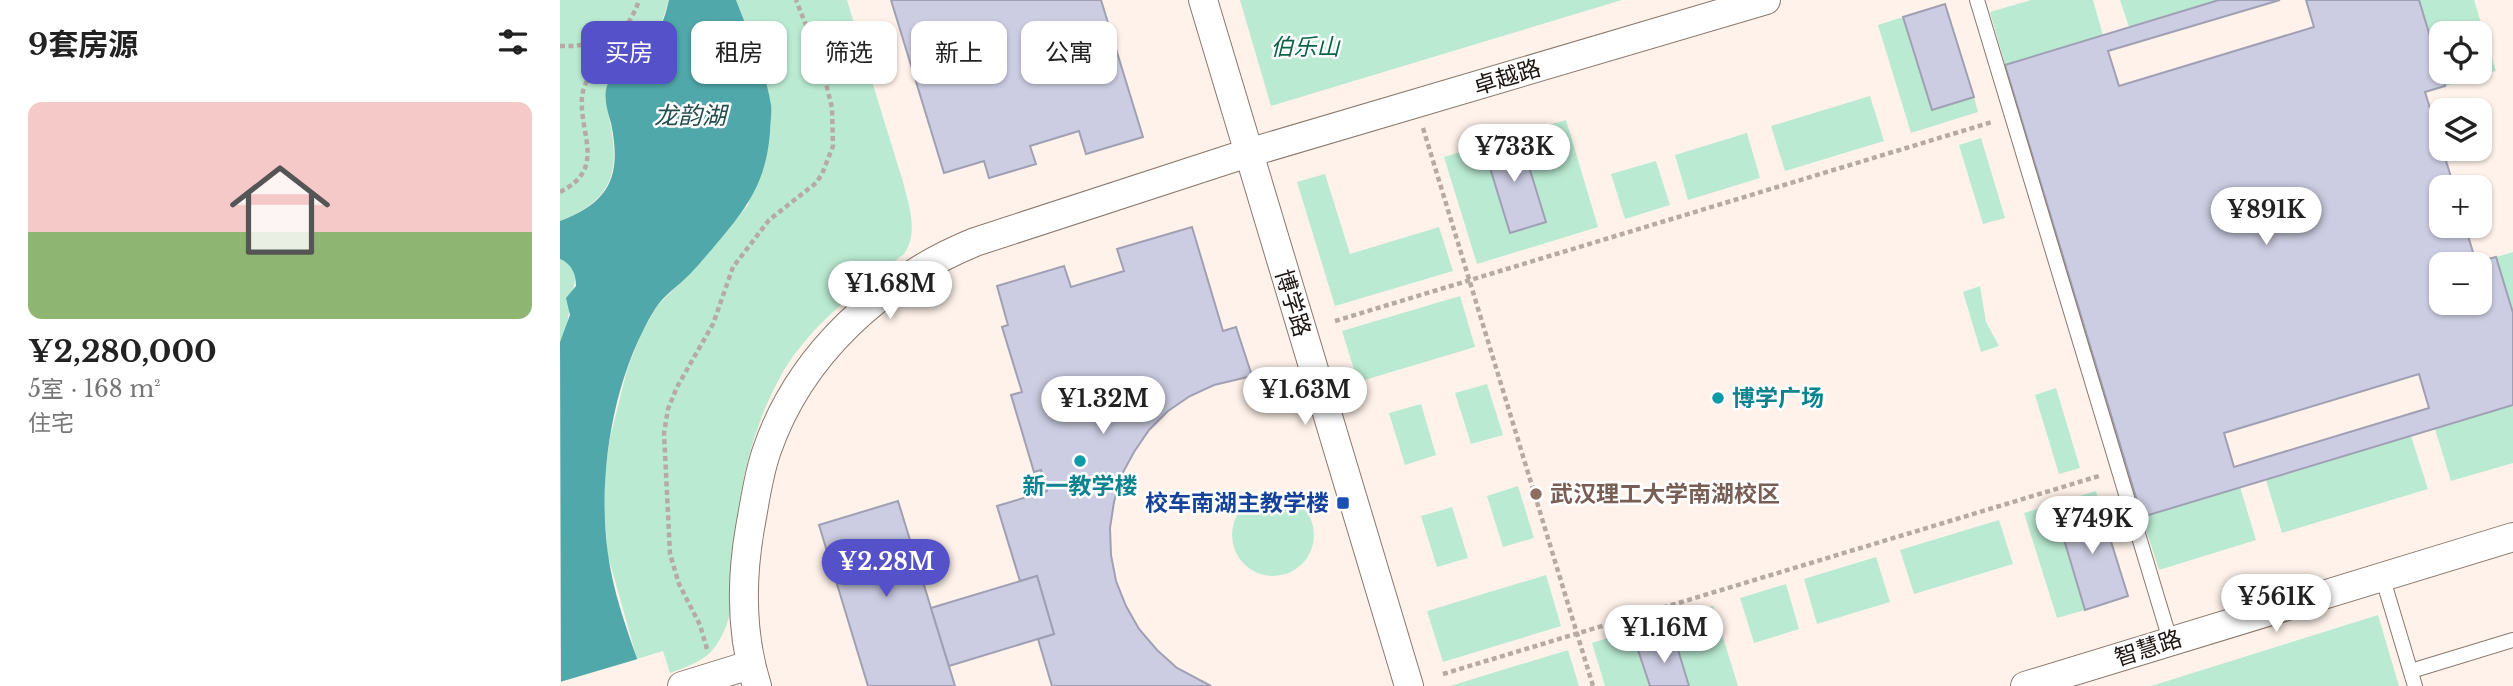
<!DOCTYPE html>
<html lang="zh">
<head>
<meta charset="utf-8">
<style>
  :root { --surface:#fff; --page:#f2f2f2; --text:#222; --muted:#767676; --line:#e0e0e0; --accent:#5551c8 }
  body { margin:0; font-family:"Libre Baskerville","Noto Sans SC",serif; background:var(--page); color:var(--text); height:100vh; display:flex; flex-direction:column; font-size:26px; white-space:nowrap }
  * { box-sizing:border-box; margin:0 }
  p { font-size:23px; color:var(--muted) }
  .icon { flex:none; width:38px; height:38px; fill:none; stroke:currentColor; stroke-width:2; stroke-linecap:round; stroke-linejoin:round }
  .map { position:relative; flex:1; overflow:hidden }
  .details { display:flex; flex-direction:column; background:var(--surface); width:560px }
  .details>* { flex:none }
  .hud { position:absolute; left:21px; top:21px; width:665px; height:63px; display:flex; gap:14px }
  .tools { position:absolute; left:1869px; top:21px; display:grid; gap:14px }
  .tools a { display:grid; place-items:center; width:63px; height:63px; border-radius:14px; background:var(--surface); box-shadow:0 2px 5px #0004; font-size:35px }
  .price { position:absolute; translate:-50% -60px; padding:0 16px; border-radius:24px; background:#fff; color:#222; font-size:23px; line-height:46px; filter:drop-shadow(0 2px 4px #0008) }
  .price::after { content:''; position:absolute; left:50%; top:42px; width:21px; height:16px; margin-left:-10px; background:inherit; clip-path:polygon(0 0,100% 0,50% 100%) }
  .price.current { background:var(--accent); color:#fff }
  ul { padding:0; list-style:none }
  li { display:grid; align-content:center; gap:14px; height:371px; padding:0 28px }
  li+li { border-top:2px solid var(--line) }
  li span { display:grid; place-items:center; height:217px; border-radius:14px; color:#555 }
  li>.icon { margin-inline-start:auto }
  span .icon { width:126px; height:126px; fill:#fffc; stroke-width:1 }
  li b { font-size:30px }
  h2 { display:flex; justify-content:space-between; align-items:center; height:84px; padding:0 28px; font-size:30px }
  .pill { padding:0 24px; border-radius:14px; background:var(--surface); box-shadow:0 2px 5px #0004; font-size:24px; line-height:63px }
  .pill.current { background:var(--accent); color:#fff }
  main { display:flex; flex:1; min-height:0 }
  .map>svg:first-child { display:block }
</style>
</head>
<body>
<main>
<section class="details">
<h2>9套房源<svg class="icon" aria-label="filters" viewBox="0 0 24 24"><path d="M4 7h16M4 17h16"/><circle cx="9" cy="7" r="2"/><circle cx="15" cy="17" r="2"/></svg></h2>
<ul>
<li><span style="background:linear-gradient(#f6c9c9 60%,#8fb573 0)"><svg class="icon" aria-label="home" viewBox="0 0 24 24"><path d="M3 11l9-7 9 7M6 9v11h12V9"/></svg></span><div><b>¥2,280,000</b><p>5室 · 168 m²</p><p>住宅</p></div></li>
</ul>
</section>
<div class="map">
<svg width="1953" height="686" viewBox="0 0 1953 686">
  <rect width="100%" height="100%" fill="#fef2ea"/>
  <!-- green -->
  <g fill="#baead2" fill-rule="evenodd">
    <path d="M0,0H109L98,33L73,56L45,98C58,158 66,195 0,221Z"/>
    <path d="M176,0H287L343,182C349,206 359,232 344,254C299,288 244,330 218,381C195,425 182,473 177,523C173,562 180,614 155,647C145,661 126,667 110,673L103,651L77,659L48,556L45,519V473L50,438L67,370L81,334L97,306L130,273L188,205L211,107L199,60Z"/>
    <path d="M680,0H1062L711,106Z"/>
    <path d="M1471,0H1533L1543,35L1445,65L1430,12Z"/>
    <path d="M1560,0H1659L1569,27Z"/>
    <path d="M1859,0H1914L1936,71L1885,86ZM1881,33H1920V72H1881Z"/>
    <path d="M1343,17L1372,110L1414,97L1418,112L1351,133L1318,25Z"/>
    <path d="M1310,96L1324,141L1225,171L1211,126Z"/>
    <path d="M1006,120L1038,227L917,264L884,157L923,145L951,233L986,222L959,134Z"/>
    <path d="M1187,133L1200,178L1128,200L1115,155Z"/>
    <path d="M1421,138L1445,218L1423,224L1399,145Z"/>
    <path d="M1096,161L1110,205L1065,219L1051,174Z"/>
    <path d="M765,174L790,254L879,227L893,271L775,306L737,182Z"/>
    <path d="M1953,252V313L1936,257Z"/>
    <path d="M0,259C24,270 13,284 10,303C8,318 8,328 0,341Z"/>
    <path d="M1420,286L1426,322L1439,346L1421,352L1403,292Z"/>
    <path d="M900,296L915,347L798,382L782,331Z"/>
    <path d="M927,384L943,435L911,444L895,393Z"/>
    <path d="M1496,388L1520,468L1499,474L1475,395Z"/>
    <path d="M861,404L876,455L845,465L829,413Z"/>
    <path d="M1953,405V463L1891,481L1875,429Z"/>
    <path d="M1851,436L1868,489L1722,533L1706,480Z"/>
    <path d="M958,486L974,538L943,547L927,496Z"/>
    <path d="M1680,487L1696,540L1599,570L1582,517Z"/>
    <path d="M1536,491L1539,503L1497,516L1525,610L1497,618L1464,513Z"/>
    <circle cx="713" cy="535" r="41"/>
    <path d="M892,507L908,558L877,567L861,516Z"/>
    <path d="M1439,520L1453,564L1354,594L1340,550Z"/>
    <path d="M1316,557L1330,602L1257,624L1244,579Z"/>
    <path d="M986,575L1001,626L883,662L867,611Z"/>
    <path d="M1226,584L1239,629L1194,643L1180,598Z"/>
    <path d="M1153,606L1178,686H1129L1114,640L1079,650L1090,686H1045L1032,643Z"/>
    <path d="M1818,615L1839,686H1591Z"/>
    <path d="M1008,650L1019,686H890Z"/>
  </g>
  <!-- water -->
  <path fill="#50a8aa" d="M109,0H176C189,34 205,69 211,105C212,114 210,123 210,132C206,184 186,209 153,248C145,257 137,267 129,275C118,286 103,296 95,309C53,377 37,475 48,554C54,598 72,644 87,686H1L0,342L10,315L6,298L16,286C16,274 12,264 0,259V221C50,202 62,176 51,123C48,112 43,98 47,86C55,64 81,52 95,35C103,25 106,12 109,0Z"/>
  <!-- pier -->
  <path fill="#fef2ea" d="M81,658L90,686H0V682Z"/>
  <!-- building -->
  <g fill="#cccde2" stroke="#a0a0b4" stroke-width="2" fill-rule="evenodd">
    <path d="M331,0H541L583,137L526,154L519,131L470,146L476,164L429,178L424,161L384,173Z"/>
    <path d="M1659,0H1720L1548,51L1559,86L1754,27L1746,0H1859L1885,86L1865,92L1894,187H1881V226H1905L1916,262L1936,257L1953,313V405L1582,517L1445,65ZM1881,264H1920V303H1881ZM1859,374L1869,408L1674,467L1664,433Z"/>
    <path d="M1385,4L1414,97L1372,110L1343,17Z"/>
    <path d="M959,134L986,222L950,233L923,145Z"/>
    <path d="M632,227L663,331L676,327L692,376L654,385L630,396L608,411L589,430L574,452L561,476L554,502L550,528L551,555L556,581L566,606L579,629L597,650L617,668L651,686H492L478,639L494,634L477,576L460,581L437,506L487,491L481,470L474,472L451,395L462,392L442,327L448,325L437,286L504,266L511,287L564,271L557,249Z"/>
    <path d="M338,501L371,608L395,686H308L259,525Z"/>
    <path d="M1539,503L1568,596L1525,610L1497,516Z"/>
    <path d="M477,576L494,634L389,666L371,608Z"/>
    <path d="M1115,640L1129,686H1090L1078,650Z"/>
  </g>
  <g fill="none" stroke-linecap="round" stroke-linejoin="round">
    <!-- service casing -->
    <g stroke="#8a786c" stroke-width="16">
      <g id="service">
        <path d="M1417,0L1610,640"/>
        <path d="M1822,576L1855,686"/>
        <path d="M1851,671L1953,640"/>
      </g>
    </g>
    <!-- minor casing -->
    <g stroke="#8a786c" stroke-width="30">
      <g id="minor">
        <path d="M643,0L849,686"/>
        <path d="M122,686L190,665"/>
        <path d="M197,686C181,635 181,580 190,528C195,502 198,475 207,450C240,354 322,280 415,242L688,153L1206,0"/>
        <path d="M1465,686L1953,537"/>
      </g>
    </g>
    <!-- path -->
    <g stroke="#b5aaa4" stroke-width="4.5" stroke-dasharray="5 3.5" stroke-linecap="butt">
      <path d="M0,46H15L59,38"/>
      <path d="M863,128L1033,686"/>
      <path d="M0,192C47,168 19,135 22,97C25,66 69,35 79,0"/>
      <path d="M775,321L1432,122"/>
      <path d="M147,649L140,625L119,584L110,554L104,433L108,409L117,387L153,324L173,267L209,220L256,183L262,174L273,146L272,108L261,63L236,0"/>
      <path d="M883,674L1539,476"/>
    </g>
    <!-- service -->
    <use href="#service" stroke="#fff" stroke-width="14"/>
    <!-- minor -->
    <use href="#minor" stroke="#fff" stroke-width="28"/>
  </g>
  <!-- markers -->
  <g fill="#0f9aa8" stroke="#fff" stroke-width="2.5">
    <circle cx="1158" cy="398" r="7"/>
    <circle cx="520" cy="461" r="7"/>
  </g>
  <circle fill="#8d6e63" stroke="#fff" stroke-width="2.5" cx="976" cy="494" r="7"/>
  <rect fill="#1a4fb4" stroke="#fff" stroke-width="2.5" x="776" y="496" width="14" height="14" rx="3.5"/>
  <g text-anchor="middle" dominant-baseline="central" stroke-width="5" stroke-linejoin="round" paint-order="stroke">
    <!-- park labels -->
    <g font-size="23" font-style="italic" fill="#0c6345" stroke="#fff">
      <text x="745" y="47">伯乐山</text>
    </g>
    <!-- street labels -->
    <g font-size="23" fill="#1d1612" stroke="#fff">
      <text transform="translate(947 77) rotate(-17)">卓越路</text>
      <text transform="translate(733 303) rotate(73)">博学路</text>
      <text transform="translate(1588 648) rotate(-18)">智慧路</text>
    </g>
    <!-- culture labels -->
    <g font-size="23" font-weight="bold" fill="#0d838f" stroke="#fff" text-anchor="start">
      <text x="1172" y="398">博学广场</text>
      <text x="520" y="486" text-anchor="middle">新一教学楼</text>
    </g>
    <!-- education labels -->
    <g font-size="23" font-weight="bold" fill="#785e54" stroke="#fff" text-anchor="start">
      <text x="990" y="494">武汉理工大学南湖校区</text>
    </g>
    <!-- transit labels -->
    <g font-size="23" font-weight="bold" fill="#164399" stroke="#fff" text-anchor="end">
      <text x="769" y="503">校车南湖主教学楼</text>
    </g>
    <!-- water labels -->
    <g font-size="24" font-style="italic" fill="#244d4e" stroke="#fff">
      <text x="130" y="115">龙韵湖</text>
    </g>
  </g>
</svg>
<div class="tools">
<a><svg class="icon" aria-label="locate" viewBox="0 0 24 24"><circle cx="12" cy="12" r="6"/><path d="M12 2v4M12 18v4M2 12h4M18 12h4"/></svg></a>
<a><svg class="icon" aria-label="layers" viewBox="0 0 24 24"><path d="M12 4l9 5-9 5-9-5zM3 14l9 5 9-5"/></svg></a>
<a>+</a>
<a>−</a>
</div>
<b class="price" style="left:954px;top:184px">¥733K</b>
<b class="price" style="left:1706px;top:247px">¥891K</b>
<b class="price" style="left:330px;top:321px">¥1.68M</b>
<b class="price" style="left:745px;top:427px">¥1.63M</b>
<b class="price" style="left:543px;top:436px">¥1.32M</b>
<b class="price" style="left:1532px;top:556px">¥749K</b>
<b class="price current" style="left:326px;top:599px">¥2.28M</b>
<b class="price" style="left:1716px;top:634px">¥561K</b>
<b class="price" style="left:1104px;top:665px">¥1.16M</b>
<div class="hud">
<a class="pill current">买房</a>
<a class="pill">租房</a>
<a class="pill">筛选</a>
<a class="pill">新上</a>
<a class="pill">公寓</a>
</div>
</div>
</main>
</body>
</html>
